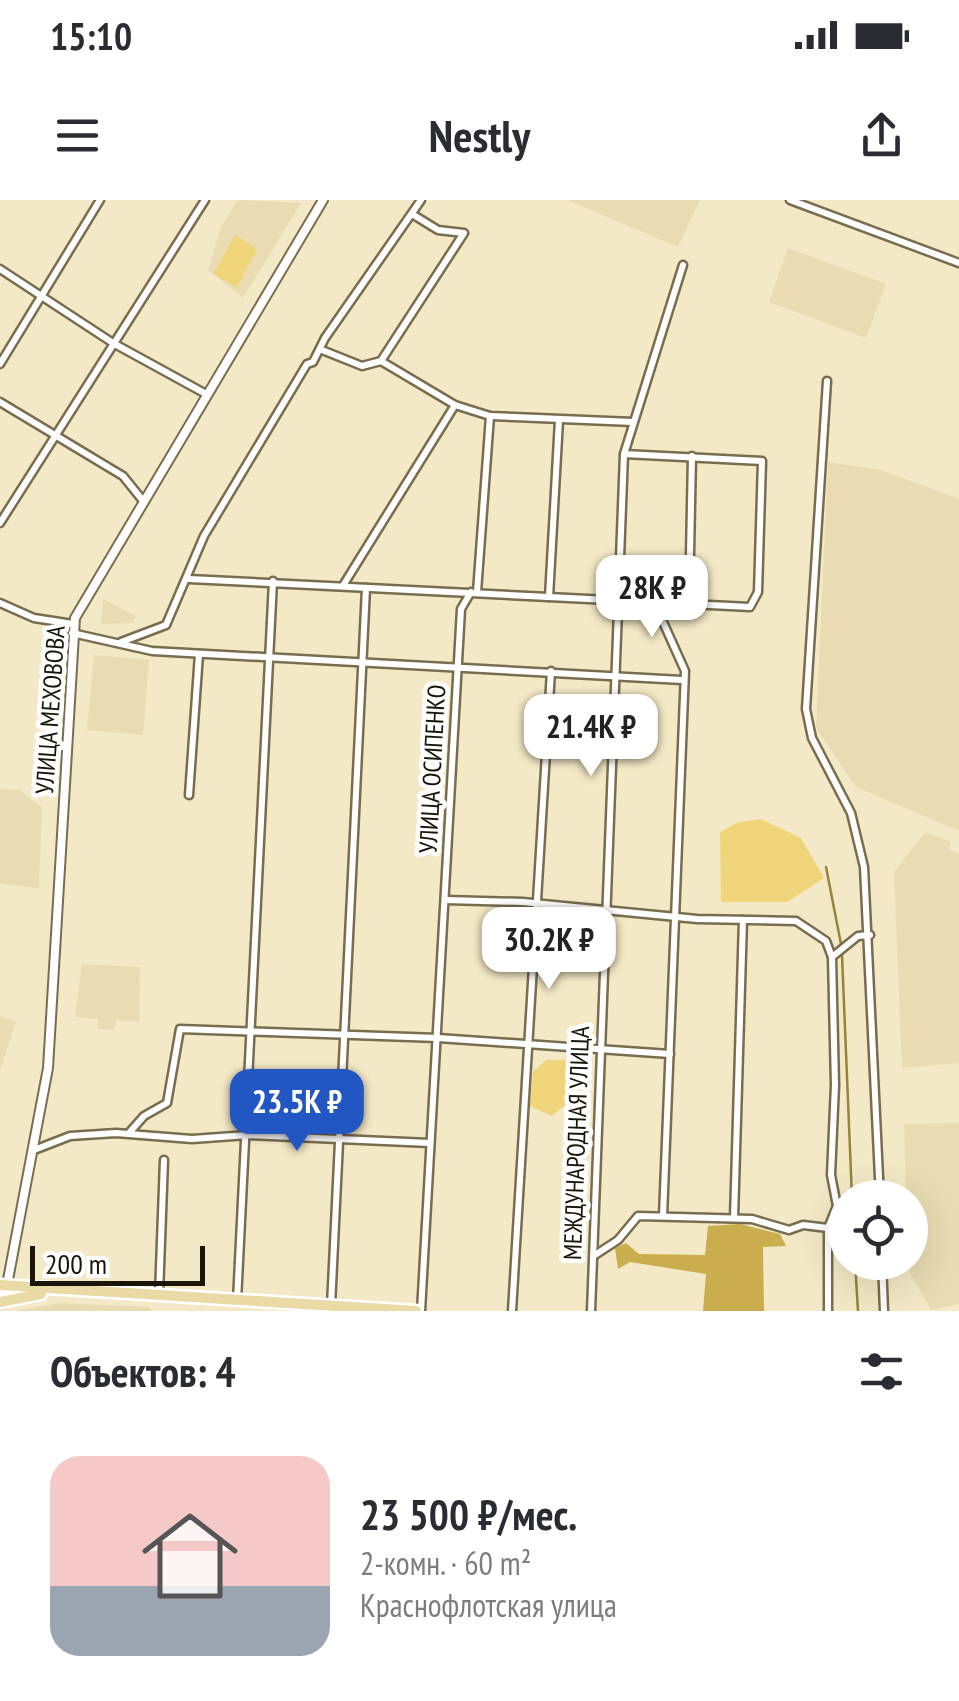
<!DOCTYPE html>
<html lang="ru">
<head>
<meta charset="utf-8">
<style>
  :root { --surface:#fff; --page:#f2f2f3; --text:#2b2b33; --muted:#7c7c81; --accent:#2256c3 }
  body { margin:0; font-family:"PT Sans Narrow",sans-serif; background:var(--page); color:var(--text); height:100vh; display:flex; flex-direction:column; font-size:38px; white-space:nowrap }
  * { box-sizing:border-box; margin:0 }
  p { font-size:32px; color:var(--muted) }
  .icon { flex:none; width:55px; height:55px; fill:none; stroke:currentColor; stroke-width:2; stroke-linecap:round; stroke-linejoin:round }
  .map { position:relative; height:1111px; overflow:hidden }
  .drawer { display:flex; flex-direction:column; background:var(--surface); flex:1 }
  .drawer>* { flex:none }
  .buttons { position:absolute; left:828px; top:980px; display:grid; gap:20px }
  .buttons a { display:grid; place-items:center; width:100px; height:100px; border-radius:50%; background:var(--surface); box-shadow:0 10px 40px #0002; font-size:50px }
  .scale { position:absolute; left:30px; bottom:25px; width:175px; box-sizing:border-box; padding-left:10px; border:5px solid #191509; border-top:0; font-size:28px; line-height:35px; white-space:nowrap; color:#191509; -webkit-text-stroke:8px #fff; paint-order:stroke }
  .price { position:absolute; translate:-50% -85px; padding:0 22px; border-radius:20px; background:#fff; color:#222; font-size:32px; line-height:65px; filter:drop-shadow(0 2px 5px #0008) }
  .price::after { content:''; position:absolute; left:50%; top:60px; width:30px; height:22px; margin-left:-15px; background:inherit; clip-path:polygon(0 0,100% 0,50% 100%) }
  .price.current { background:var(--accent); color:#fff }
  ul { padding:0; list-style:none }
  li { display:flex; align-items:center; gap:30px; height:250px; padding:0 50px }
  li span { display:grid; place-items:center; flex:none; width:280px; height:200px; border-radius:30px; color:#555 }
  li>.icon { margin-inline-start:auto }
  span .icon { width:120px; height:120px; fill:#fffc; stroke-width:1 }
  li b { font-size:42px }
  h2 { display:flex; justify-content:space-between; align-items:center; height:120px; padding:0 50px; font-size:42px }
  .status { display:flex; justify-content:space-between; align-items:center; height:70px; padding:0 50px; background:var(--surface); direction:ltr }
  .status svg { height:28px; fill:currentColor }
  header { display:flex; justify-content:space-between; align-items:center; height:130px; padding:0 50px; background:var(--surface); font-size:45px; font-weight:700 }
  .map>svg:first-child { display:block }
</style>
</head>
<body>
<div class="status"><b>15:10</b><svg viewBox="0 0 49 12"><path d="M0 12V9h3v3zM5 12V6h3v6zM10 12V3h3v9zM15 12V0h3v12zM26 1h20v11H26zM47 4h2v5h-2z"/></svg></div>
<header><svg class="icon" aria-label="menu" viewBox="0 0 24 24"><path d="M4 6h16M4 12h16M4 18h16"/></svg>Nestly<svg class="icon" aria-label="share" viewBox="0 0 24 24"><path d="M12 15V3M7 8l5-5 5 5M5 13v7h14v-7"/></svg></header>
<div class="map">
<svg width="959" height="1111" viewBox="0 0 959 1111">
  <rect width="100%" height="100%" fill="#f4e9c6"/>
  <!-- built -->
  <g fill="#e9dcb3">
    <path d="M238,0L301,3L243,98L208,70L221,27Z"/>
    <path d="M567,0H700L678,47Z"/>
    <path d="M788,48L886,84L866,138L769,102Z"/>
    <path d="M828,262L881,270L959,299V631L856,587L816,528Z"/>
    <path d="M103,399L136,416L133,423L101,424Z"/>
    <path d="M94,455L149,460L143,535L87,530Z"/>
    <path d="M0,589L20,590L42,608L39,688L0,684Z"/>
    <path d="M925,632L951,642L949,650L959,654V863L902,868L894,672Z"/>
    <path d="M82,764L140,767L139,822L116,820L114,830L98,829V819L75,817Z"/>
    <path d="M0,816L16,821L0,871Z"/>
    <path d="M959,923V1104L931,1110L908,1069L910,998L906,997L904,924Z"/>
    <path d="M59,1103L149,1107L152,1111H14Z"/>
  </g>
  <!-- green -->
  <g fill="#f0d479">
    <path d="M235,35L257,49L237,88L214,74Z"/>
    <path d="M761,619L801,638L824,678L787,702H721L720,632L739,622Z"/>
    <path d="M546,860H571L588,887L584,901L566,904L552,916L530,906L533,872Z"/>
  </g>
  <!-- forest -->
  <path fill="#caad4d" d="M740,1024L780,1034L786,1046L763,1047L764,1111H703L706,1074L630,1062L618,1069L615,1048L626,1043L639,1054L705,1055L708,1026Z"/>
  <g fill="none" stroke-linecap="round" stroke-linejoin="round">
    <!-- stream -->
    <g stroke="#98833c" stroke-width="2.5">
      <path d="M826,667L841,744"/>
      <path d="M842,755L852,998"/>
      <path d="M855,1062L858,1111"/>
    </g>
    <!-- minor casing -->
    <g stroke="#786e4f" stroke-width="11">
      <g id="minor">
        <path d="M790,0L959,63"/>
        <path d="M0,69L113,143L206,194"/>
        <path d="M322,150L362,166L381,161L455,205L490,216L633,222"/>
        <path d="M381,161L464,33L438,30L412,14"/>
        <path d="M0,164L100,0"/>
        <path d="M827,181L806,509L812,538L851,613L864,667L880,998"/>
        <path d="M0,202L123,276L144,302"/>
        <path d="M0,323L205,0"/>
        <path d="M189,379L750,407L758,392L762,261L624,254"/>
        <path d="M344,384L455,205"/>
        <path d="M477,392L490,216"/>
        <path d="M549,397L559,220"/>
        <path d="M654,402L685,471L663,1016"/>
        <path d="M0,403L34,418L73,424"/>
        <path d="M689,403L692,256"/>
        <path d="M72,433L152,451L682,480"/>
        <path d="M121,442L166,425L204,336L307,164L313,162L325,138L421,0"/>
        <path d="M189,595L199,454"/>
        <path d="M445,700L523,702L697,719L796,721L826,741L832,757"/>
        <path d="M129,933L144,916L167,903L180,829L438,838L670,854"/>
        <path d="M34,950L70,936L116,933L192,939L248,935L430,943"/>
        <path d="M734,1018L743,720"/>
        <path d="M595,1055L618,1040L638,1016L752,1019L789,1030L803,1025L828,1028"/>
        <path d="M882,1062L884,1111"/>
        <path d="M159,1095L164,960"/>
        <path d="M237,1101L273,381"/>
        <path d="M331,1106L366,388"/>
        <path d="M421,1111L461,409L471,392"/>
        <path d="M512,1111L551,471"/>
        <path d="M591,1111L624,254L683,65"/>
        <path d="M828,1111V1028L837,1006L831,975L835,885L832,757L858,736L870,735"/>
      </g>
    </g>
    <!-- tertiary casing -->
    <g stroke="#786e4f" stroke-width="12">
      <path id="tertiary" d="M0,1096L7,1085L48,868L75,418L323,0"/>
    </g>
    <!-- primary casing -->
    <g stroke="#fff" stroke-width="15">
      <g id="primary">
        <path d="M0,1085L416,1111"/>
        <path d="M0,1102L41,1094"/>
      </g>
    </g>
    <!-- minor -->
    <use href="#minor" stroke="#fff" stroke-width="6"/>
    <!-- tertiary -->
    <use href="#tertiary" stroke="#fff" stroke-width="8"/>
    <!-- primary -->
    <use href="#primary" stroke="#e9daa6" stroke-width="10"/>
  </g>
  <g text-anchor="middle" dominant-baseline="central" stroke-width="9" stroke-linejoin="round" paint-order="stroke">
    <!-- street labels -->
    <g font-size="25" fill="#191509" stroke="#fff">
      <text transform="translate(50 510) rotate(-86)">УЛИЦА МЕХОВОВА</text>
      <text transform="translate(432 569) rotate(-87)">УЛИЦА ОСИПЕНКО</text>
      <text transform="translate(576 943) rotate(-88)">МЕЖДУНАРОДНАЯ УЛИЦА</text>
    </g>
  </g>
</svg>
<div class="buttons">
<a><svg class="icon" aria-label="locate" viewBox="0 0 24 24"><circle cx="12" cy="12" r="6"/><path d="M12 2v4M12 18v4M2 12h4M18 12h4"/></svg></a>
</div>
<div class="scale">200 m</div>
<b class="price" style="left:652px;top:440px">28K ₽</b>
<b class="price" style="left:591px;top:579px">21.4K ₽</b>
<b class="price" style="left:549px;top:792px">30.2K ₽</b>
<b class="price current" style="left:297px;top:954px">23.5K ₽</b>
</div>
<section class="drawer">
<h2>Объектов: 4<svg class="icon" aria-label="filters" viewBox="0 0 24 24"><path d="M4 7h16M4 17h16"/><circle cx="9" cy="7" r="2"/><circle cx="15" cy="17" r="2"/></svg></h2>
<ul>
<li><span style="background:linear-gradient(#f6c9c9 65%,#9aa5b1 0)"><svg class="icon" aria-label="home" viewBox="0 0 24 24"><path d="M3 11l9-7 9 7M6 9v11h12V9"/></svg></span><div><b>23 500 ₽/мес.</b><p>2-комн. · 60 m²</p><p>Краснофлотская улица</p></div></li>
</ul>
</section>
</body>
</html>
